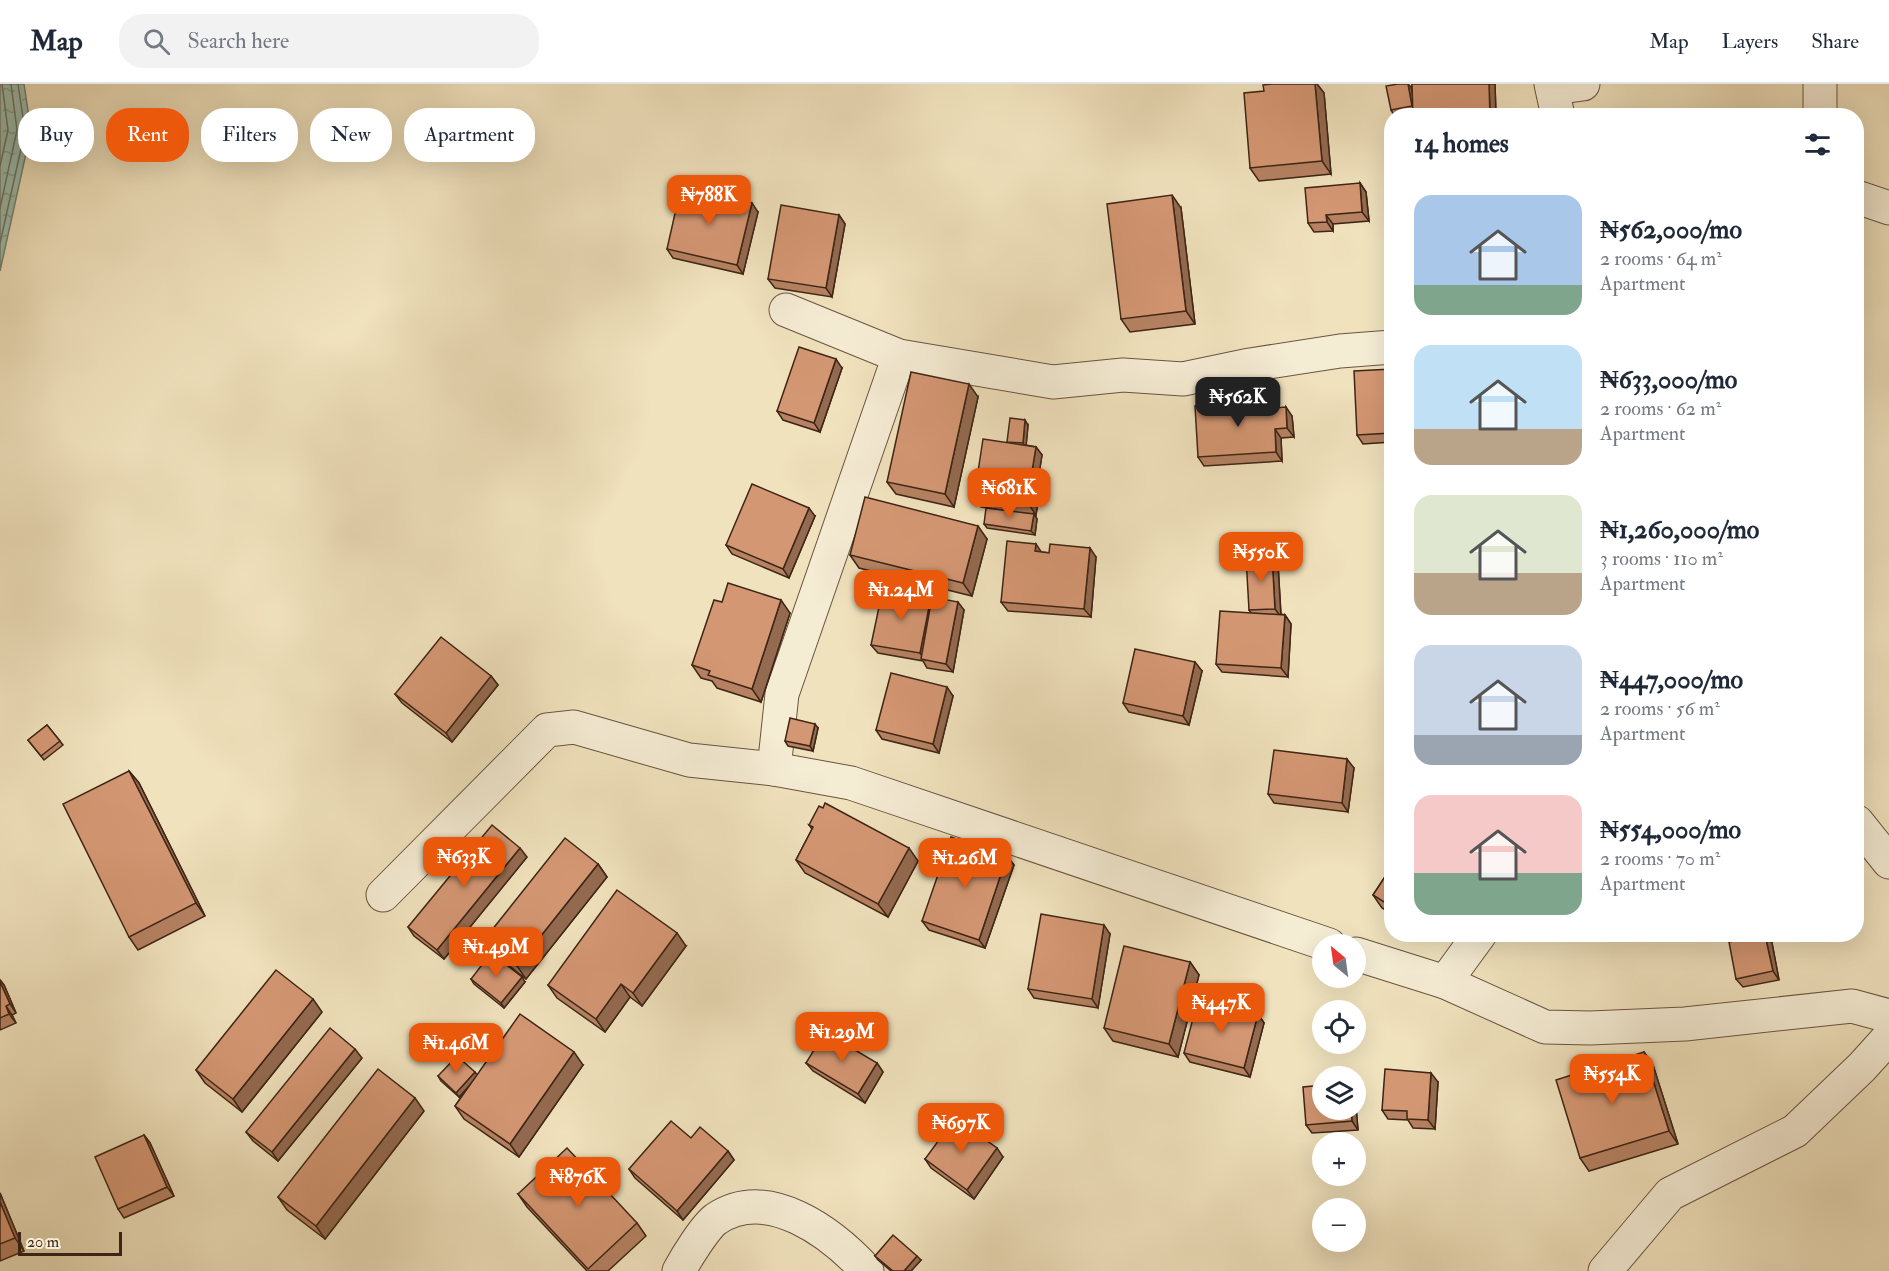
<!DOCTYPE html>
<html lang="en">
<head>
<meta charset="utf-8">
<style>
  :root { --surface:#fff; --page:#f2f2f3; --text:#1f2937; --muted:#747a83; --line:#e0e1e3; --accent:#ea580c }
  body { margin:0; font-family:"IM FELL Double Pica",serif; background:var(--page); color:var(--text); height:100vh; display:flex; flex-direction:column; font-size:22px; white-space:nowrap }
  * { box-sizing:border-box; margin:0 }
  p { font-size:20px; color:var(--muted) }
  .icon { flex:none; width:33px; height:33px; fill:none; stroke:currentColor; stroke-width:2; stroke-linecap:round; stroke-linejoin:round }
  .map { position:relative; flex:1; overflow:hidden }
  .panel { position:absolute; left:1384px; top:24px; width:480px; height:834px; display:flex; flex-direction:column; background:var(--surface); border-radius:24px; box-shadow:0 6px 24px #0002 }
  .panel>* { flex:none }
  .banner { position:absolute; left:18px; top:24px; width:570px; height:54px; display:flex; gap:12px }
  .needle { width:39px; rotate:331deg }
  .controls { position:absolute; left:1312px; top:850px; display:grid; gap:12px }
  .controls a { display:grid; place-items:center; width:54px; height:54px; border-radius:50%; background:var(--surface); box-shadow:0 6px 24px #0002; font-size:30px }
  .scale { position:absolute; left:18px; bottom:15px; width:104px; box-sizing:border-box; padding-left:6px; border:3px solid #3e2515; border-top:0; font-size:16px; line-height:21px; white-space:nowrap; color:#3e2515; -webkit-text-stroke:4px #f5ecd4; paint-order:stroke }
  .price { position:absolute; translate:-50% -51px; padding:0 14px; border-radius:12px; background:var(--accent); color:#fff; font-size:20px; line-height:39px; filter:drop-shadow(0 2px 3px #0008) }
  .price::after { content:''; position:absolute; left:50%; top:36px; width:18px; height:14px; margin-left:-9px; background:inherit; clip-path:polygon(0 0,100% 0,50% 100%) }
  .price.active { background:#222; color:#fff }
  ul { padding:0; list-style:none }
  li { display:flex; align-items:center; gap:18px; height:150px; padding:0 30px }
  li span { display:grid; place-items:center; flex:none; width:168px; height:120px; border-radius:18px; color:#555 }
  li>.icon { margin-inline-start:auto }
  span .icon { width:72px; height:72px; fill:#fffc; stroke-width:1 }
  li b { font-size:26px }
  h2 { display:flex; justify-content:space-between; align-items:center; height:72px; padding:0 30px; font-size:26px }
  .pill { padding:0 21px; border-radius:24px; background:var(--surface); box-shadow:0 6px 24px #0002; font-size:21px; line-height:54px }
  .pill.active { background:var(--accent); color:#fff }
  header { display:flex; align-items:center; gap:36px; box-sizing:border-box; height:84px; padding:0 30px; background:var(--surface); border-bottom:2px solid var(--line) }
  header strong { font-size:28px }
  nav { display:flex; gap:33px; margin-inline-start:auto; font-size:21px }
  .search { width:420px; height:54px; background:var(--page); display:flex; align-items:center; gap:15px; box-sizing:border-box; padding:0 21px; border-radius:24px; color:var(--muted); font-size:22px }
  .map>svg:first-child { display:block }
</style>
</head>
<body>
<header>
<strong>Map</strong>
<div class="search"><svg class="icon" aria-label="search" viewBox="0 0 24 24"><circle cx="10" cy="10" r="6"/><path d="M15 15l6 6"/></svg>Search here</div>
<nav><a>Map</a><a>Layers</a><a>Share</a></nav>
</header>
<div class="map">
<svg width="1889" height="1187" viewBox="0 0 1889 1187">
  <defs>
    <pattern id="water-ripples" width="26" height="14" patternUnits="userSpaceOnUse" patternTransform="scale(1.5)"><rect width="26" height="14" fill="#9abeaf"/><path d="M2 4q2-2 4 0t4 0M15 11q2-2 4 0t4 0" fill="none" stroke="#7f9a8d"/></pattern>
  </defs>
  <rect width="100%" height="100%" fill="#f0e2bd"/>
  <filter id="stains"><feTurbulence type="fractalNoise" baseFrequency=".00333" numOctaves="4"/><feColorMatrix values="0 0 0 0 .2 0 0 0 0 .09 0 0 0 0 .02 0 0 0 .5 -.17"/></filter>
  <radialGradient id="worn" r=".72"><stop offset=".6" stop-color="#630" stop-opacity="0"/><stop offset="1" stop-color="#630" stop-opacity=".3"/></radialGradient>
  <!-- water -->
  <path fill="url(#water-ripples)" stroke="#758171" stroke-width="1.5" d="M0,0H24L31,47L0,187Z"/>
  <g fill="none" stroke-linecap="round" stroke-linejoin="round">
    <!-- shore -->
    <g stroke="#6c7262" stroke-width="1.5">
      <path d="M0,82L8,46L2,0"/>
      <path d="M0,124L17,46L11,0"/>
      <path d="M0,159L25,47L18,0"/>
    </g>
    <!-- street casing -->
    <g stroke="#6a543f" stroke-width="35">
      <g id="street">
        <path d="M1551,0L1558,32"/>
        <path d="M1553,4L1583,0"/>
        <path d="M1820,32V0"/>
        <path d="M1857,113L1889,124"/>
        <path d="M786,226L899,272L1053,298L1123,291L1183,295L1250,281L1340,267L1392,263"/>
        <path d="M774,685L782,610L899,272"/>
        <path d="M1857,738L1889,778"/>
        <path d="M383,811L547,646L574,643L689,676L774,685L851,699L1329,861"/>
        <path d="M1356,870L1445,898L1545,943L1590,944L1685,940L1852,922L1889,932"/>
        <path d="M1445,898L1480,850"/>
        <path d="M679,1187C686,1174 705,1143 716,1135C768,1100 832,1149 867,1187"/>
        <path d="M1605,1187L1670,1110L1795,1047L1862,983L1889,953"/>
      </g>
    </g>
    <!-- street -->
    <use href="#street" stroke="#f5ecd4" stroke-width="33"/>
  </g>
  <!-- wall -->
  <g fill="#b68263" stroke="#3e2515" stroke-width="1.5">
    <path d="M1272,0H1317L1324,9L1331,90L1259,97L1250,84L1264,7Z"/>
    <path d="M1412,0H1495L1496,32H1413V27L1394,31L1391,26L1411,3L1412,11Z"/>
    <path d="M1360,99L1366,108L1369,137L1333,140V147L1314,148L1308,139Z"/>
    <path d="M1181,124L1195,240L1130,248L1121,235Z"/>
    <path d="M758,128L743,190L673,174L667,165Z"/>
    <path d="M839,131L845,140L832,213L775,204L768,195Z"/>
    <path d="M842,284L820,348L783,336L777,327Z"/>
    <path d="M1392,285V358L1363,360L1357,351Z"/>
    <path d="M978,313L954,423L896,410L887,398Z"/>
    <path d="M1274,317L1278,323L1292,332L1294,353L1281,354L1282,377L1204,382L1198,373Z"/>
    <path d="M1028,341L1026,361L1036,363L1042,371L1038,396L1034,395L1040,404L1036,431L1034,430L1037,435L1035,451L987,444L984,440L996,425L981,423L974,414L1007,358Z"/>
    <path d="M815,432L789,494L732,470L726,461Z"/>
    <path d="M987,455L972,512L859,484L850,471Z"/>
    <path d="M1041,468L1096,473L1091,533L1008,527L1001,518Z"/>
    <path d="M1278,480L1281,530L1285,531L1291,540L1288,593L1222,588L1216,580L1251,529L1249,526Z"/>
    <path d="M932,515L964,526L953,588L927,584L923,577L878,569L871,561Z"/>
    <path d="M722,518L790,529L761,618L717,604L712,597L701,594L692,581Z"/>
    <path d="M1202,587L1189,641L1129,628L1123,619Z"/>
    <path d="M491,592L498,601L452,658L402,619L395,610Z"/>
    <path d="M953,612L939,669L882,655L876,646Z"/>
    <path d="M47,641L63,661L44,676L28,656Z"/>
    <path d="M818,644L813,667L788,662L785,657Z"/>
    <path d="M1354,684L1348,728L1274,719L1268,710Z"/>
    <path d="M129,687L139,699L205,832L138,866L129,853Z"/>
    <path d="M809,741L918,777L888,833L805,789L796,776L812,745Z"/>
    <path d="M1007,772L1014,781L985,864L929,846L922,837Z"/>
    <path d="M527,773L444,875L414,852L408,843Z"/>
    <path d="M598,780L607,793L526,895L493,869L484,856Z"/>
    <path d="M1392,782V830L1382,824L1373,811Z"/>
    <path d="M1110,850L1098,924L1034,914L1028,905Z"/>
    <path d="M1772,859L1779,896L1743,903L1736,895Z"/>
    <path d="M686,862L642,922L630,913L605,948L557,914L548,901Z"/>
    <path d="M1190,878L1199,891L1178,973L1113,957L1104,944Z"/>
    <path d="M471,895L525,898L504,924L474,900Z"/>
    <path d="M0,896L4,901L16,929L12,931L16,939L0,946Z"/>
    <path d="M322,928L242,1028L205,999L196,986Z"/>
    <path d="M1258,930L1264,939L1250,993L1190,978L1184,969Z"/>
    <path d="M1644,968L1653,981L1678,1060L1589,1087L1580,1074Z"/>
    <path d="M362,974L278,1077L253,1057L246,1048Z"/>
    <path d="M806,979H877L883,988L865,1019L813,987Z"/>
    <path d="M583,981L519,1073L464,1035L455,1022L466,1006L459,1013L441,997L438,992L477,991Z"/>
    <path d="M1438,998L1435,1045L1413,1044L1408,1036L1388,1035L1382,1026Z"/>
    <path d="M1356,1023L1358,1046L1312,1049L1306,1041L1356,1026Z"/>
    <path d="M424,1027L325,1155L287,1126L278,1113Z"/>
    <path d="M144,1051L150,1059L174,1112L124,1134L118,1125Z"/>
    <path d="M691,1054L728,1067L734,1076L683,1136L635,1094L629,1085Z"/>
    <path d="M1003,1073L974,1115L931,1084L925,1075Z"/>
    <path d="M0,1109L24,1167L0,1177Z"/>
    <path d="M518,1110L637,1139L646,1152L608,1187H587L527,1123Z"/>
    <path d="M875,1172L921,1176L911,1187H891L878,1176Z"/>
  </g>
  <!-- shaded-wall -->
  <g fill="#946a50" stroke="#3e2515" stroke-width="1.5">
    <path d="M1315,0H1317L1324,9L1331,90L1322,77Z"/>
    <path d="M1408,0L1411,3L1416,27L1412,22Z"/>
    <path d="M1489,0H1495L1496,32H1490Z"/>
    <path d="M1360,99L1366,108L1369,137L1362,128Z"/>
    <path d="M1172,111L1181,124L1195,240L1186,227Z"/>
    <path d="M752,119L758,128L743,190L737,181Z"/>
    <path d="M839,131L845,140L832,213L826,204Z"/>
    <path d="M1326,131L1333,140V147L1327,138Z"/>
    <path d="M836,275L842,284L820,348L814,339Z"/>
    <path d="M969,300L978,313L954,423L945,410Z"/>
    <path d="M1286,323L1292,332L1294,353L1287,344Z"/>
    <path d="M1025,336L1028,341L1026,363L1023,359Z"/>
    <path d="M1275,345L1281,354L1282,377L1276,368Z"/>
    <path d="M1036,363L1042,371L1038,396L1032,387Z"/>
    <path d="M1024,386L1030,394L1023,393Z"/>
    <path d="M1034,395L1040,404L1036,431L1030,422Z"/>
    <path d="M809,424L815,432L789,494L783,485Z"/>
    <path d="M1034,430L1037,435L1035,451L1031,447Z"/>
    <path d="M978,442L987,455L972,512L963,499Z"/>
    <path d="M1036,460L1042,469L1035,467Z"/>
    <path d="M1090,464L1096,473L1091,533L1084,525Z"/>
    <path d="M1272,471L1278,480L1281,533L1275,525Z"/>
    <path d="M931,513L937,522L925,576L920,569Z"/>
    <path d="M781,516L790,529L761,618L752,605Z"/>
    <path d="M958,518L964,526L953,588L946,580Z"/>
    <path d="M1285,531L1291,540L1288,593L1281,584Z"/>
    <path d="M1195,578L1202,587L1189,641L1183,632Z"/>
    <path d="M491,592L498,601L452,658L446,649Z"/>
    <path d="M947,603L953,612L939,669L933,660Z"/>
    <path d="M815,640L818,644L813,667L810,662Z"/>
    <path d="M1347,675L1354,684L1348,728L1342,719Z"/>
    <path d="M129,687L139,699L205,832L196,819Z"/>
    <path d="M520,764L527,773L444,875L437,866Z"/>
    <path d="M909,764L918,777L888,833L878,820Z"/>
    <path d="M1007,772L1014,781L985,864L979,856Z"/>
    <path d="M598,780L607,793L526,895L517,882Z"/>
    <path d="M1104,841L1110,850L1098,924L1092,915Z"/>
    <path d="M677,849L686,862L642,922L633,909Z"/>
    <path d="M1765,851L1772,859L1779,896L1773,887Z"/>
    <path d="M1190,878L1199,891L1178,973L1169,960Z"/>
    <path d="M522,893L525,898L504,924L501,919Z"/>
    <path d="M0,896L4,901L16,929L10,920L0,898Z"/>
    <path d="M621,900L630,913L605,948L596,935Z"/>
    <path d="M313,915L322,928L242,1028L233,1015Z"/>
    <path d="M6,922L12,931L16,939L9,930Z"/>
    <path d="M1258,930L1264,939L1250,993L1244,984Z"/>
    <path d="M355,965L362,974L278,1077L272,1068Z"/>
    <path d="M574,968L583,981L519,1073L510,1060Z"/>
    <path d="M1644,968L1653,981L1678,1060L1669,1047Z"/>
    <path d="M877,979L883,988L865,1019L858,1010Z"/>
    <path d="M475,988L478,992L459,1013L456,1009Z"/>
    <path d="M1431,989L1438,998L1435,1045L1428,1036Z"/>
    <path d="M415,1014L424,1027L325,1155L316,1142Z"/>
    <path d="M1356,1023L1358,1046L1352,1037L1351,1026H1356Z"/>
    <path d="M144,1051L150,1059L174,1112L167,1103Z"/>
    <path d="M997,1064L1003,1073L974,1115L967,1106Z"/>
    <path d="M728,1067L734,1076L683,1136L677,1127Z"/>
    <path d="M0,1109L24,1167L15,1154L0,1118Z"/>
    <path d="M917,1172L921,1176L911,1187H904Z"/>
  </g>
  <!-- building -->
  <g fill="#d49773" stroke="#3e2515" stroke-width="1.5">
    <path d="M1272,0H1315L1322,77L1250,84L1244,9L1264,7L1263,1Z"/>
    <path d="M1398,0H1408L1412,22L1391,26L1386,2Z"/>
    <path d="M1412,0H1489L1490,32H1413Z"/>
    <path d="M1713,26L1785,30L1784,32H1713Z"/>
    <path d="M1360,99L1362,128L1326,131L1327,138L1308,139L1305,104Z"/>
    <path d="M681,103L752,119L737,181L667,165Z"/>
    <path d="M1172,111L1186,227L1121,235L1107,120Z"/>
    <path d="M781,121L839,131L826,204L768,195Z"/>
    <path d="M799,263L836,275L814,339L777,327Z"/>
    <path d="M1392,285V349L1357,351L1354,287Z"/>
    <path d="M911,288L969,300L945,410L887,398Z"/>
    <path d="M1274,317V324L1286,323L1287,344L1275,345L1276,368L1198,373L1195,322Z"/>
    <path d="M1010,334L1025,336L1023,359L1007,358Z"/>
    <path d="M983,355L1036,363L1032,387L1024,386L1023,393L1034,395L1030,422L974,414Z"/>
    <path d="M752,400L809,424L783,485L726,461Z"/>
    <path d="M865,413L978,442L963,499L850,471Z"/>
    <path d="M986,424L1034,430L1031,447L984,440Z"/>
    <path d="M1007,457L1036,460L1035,467L1049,469L1050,460L1090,464L1084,525L1001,518Z"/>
    <path d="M1272,471L1275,525L1249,526L1246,473Z"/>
    <path d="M728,499L781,516L752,605L708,591L710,587L692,581L714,516L722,518Z"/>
    <path d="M883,504L931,513L920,569L871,561Z"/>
    <path d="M932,513L958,518L946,580L921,575Z"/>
    <path d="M1220,527L1285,531L1281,584L1216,580Z"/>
    <path d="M441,553L491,592L446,649L395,610Z"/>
    <path d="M1135,565L1195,578L1183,632L1123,619Z"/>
    <path d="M891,589L947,603L933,660L876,646Z"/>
    <path d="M790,634L815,640L810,662L785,657Z"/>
    <path d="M47,641L60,657L41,672L28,656Z"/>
    <path d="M1274,666L1347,675L1342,719L1268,710Z"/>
    <path d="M129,687L196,819L129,853L63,720Z"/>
    <path d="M825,719L909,764L878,820L796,776L813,743L809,741L819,722L823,724Z"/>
    <path d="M492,741L520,764L437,866L408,843Z"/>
    <path d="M951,753L1007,772L979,856L922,837Z"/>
    <path d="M565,754L598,780L517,882L484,856Z"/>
    <path d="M1392,782V823L1373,811Z"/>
    <path d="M617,806L677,849L633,909L621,900L596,935L548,901Z"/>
    <path d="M1041,830L1104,841L1092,915L1028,905Z"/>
    <path d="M1765,851L1773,887L1736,895L1729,858Z"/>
    <path d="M1124,862L1190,878L1169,960L1104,944Z"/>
    <path d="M491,869L522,893L501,919L471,895Z"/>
    <path d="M276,886L313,915L233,1015L196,986Z"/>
    <path d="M0,898L10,920L6,922L9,930L0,934Z"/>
    <path d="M1198,915L1258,930L1244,984L1184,969Z"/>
    <path d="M520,930L574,968L510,1060L455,1022Z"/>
    <path d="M330,944L355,965L272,1068L246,1048Z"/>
    <path d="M825,948L877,979L858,1010L806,979Z"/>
    <path d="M1644,968L1669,1047L1580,1074L1556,996Z"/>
    <path d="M457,972L475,988L456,1009L438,992Z"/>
    <path d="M378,985L415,1014L316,1142L278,1113Z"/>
    <path d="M1385,985L1431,989L1428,1036L1407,1035V1027L1382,1026Z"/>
    <path d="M1323,1001V1026H1351L1352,1037L1306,1041L1303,1003Z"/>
    <path d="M955,1034L997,1064L967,1106L925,1075Z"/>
    <path d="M671,1037L691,1054L700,1043L728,1067L677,1127L629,1085Z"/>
    <path d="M144,1051L167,1103L118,1125L95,1073Z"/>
    <path d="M567,1064L637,1139L588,1185L518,1110Z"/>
    <path d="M0,1118L15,1154L0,1160Z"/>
    <path d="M893,1151L917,1172L904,1187H893L875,1172Z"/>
  </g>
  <rect width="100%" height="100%" filter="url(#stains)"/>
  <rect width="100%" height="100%" fill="url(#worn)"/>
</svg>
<div class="controls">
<a><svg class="needle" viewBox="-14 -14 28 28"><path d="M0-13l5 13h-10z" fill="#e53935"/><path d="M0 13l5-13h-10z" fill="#747a83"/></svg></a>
<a><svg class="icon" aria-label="locate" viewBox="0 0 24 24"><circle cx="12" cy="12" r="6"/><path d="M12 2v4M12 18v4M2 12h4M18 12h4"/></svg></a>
<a><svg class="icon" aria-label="layers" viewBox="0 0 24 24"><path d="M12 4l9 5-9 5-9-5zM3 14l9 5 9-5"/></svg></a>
<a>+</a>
<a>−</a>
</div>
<div class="scale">20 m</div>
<b class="price" style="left:709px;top:142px">₦788K</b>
<b class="price active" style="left:1238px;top:344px">₦562K</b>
<b class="price" style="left:1009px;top:435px">₦681K</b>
<b class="price" style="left:1261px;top:499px">₦550K</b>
<b class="price" style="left:901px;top:537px">₦1.24M</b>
<b class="price" style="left:464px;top:804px">₦633K</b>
<b class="price" style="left:965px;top:805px">₦1.26M</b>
<b class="price" style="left:496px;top:894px">₦1.49M</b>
<b class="price" style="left:1221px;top:950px">₦447K</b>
<b class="price" style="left:842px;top:979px">₦1.29M</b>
<b class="price" style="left:456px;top:990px">₦1.46M</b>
<b class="price" style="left:1612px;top:1021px">₦554K</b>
<b class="price" style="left:961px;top:1070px">₦697K</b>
<b class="price" style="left:578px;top:1124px">₦876K</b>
<div class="banner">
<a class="pill">Buy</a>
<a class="pill active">Rent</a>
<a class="pill">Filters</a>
<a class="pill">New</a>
<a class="pill">Apartment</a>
</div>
<section class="panel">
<h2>14 homes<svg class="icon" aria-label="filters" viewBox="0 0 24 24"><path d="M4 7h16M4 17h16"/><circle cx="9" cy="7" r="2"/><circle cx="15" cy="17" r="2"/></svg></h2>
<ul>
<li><span style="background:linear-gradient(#a9c7e8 75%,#7fa58c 0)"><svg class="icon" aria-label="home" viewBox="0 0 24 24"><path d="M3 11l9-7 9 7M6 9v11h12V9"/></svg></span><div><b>₦562,000/mo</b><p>2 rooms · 64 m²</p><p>Apartment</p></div></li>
<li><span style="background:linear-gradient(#bfe0f5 70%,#b9a48a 0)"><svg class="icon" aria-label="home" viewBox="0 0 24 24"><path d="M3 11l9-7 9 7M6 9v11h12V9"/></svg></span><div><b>₦633,000/mo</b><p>2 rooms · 62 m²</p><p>Apartment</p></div></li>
<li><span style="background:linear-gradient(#dfe7d0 65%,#b9a48a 0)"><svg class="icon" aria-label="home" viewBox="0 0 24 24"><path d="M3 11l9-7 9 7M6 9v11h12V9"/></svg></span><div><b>₦1,260,000/mo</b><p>3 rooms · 110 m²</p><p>Apartment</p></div></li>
<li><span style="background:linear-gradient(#c9d6e8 75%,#9aa5b1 0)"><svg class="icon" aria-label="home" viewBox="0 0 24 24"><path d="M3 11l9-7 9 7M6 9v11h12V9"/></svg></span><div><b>₦447,000/mo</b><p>2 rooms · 56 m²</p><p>Apartment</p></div></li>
<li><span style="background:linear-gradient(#f6c9c9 65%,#7fa58c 0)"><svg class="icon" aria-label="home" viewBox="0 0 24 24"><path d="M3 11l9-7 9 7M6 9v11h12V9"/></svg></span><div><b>₦554,000/mo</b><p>2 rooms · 70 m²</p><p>Apartment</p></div></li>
</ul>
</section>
</div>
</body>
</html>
